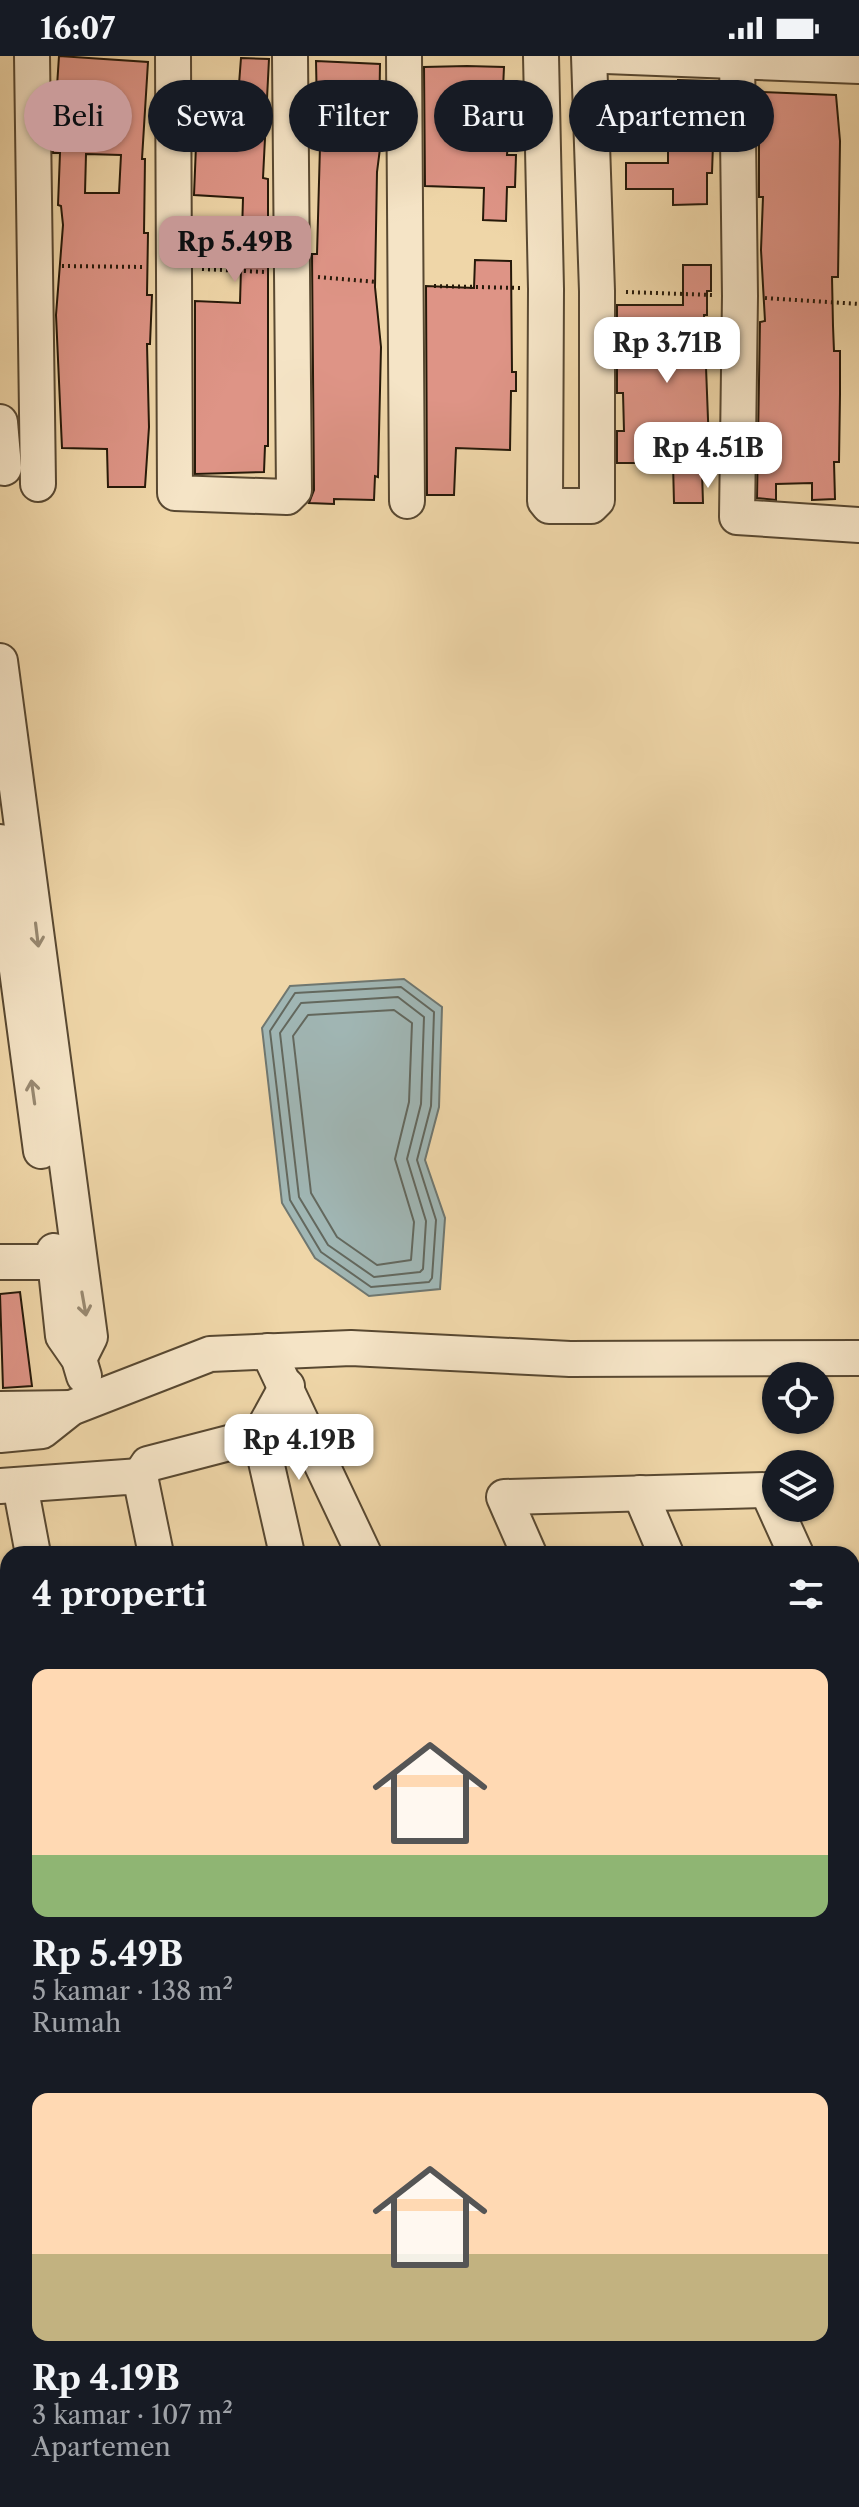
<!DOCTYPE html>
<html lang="id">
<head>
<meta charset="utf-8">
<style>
  :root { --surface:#171b24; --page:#20242c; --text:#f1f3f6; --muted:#9ea1a6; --accent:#c59692 }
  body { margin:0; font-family:"Libre Caslon Text",serif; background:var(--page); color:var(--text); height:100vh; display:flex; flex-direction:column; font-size:30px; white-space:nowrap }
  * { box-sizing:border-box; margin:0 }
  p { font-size:26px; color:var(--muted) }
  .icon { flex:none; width:44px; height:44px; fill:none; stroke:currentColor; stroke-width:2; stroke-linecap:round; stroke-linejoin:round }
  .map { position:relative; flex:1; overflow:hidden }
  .panel { position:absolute; left:0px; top:1490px; width:860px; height:962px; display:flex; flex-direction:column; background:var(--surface); border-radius:24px 24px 0 0; box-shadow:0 2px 6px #0004 }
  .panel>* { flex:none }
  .guide { position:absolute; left:24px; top:24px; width:812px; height:72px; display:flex; gap:16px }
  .buttons { position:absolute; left:762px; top:1306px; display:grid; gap:16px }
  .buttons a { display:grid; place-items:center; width:72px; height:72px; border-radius:50%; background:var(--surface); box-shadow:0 2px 6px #0004; font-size:40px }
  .price { position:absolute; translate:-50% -68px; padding:0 18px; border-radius:16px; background:#fff; color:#222; font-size:26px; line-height:52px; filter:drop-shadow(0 2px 4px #0008) }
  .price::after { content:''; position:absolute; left:50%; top:48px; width:24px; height:18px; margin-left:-12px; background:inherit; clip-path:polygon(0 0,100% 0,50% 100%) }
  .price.active { background:var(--accent); color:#111 }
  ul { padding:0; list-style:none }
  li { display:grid; align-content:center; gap:16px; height:424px; padding:0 32px }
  li span { display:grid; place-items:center; height:248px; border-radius:16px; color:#555 }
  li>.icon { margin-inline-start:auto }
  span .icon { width:144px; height:144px; fill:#fffc; stroke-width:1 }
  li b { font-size:34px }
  h2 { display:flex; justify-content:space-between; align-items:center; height:96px; padding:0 32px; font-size:34px }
  .pill { padding:0 28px; border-radius:36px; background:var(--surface); box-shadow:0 2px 6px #0004; font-size:28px; line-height:72px }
  .pill.active { background:var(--accent); color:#111 }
  .status { display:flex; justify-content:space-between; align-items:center; height:56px; padding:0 40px; background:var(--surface); direction:ltr }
  .status svg { height:22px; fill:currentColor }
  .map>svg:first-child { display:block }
</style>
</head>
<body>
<div class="status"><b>16:07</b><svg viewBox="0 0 49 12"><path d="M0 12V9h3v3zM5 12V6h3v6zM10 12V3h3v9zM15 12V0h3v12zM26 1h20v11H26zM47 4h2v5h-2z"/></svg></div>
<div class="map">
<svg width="859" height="2451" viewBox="0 0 859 2451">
  <rect width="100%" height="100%" fill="#efd6a8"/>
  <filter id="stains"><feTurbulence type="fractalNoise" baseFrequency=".0025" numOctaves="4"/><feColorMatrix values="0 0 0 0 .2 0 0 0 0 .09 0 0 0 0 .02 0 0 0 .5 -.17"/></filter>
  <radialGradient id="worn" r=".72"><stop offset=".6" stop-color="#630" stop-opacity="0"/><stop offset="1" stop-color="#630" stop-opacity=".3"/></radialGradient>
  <!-- water -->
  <path fill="#a0b6b4" stroke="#6f7770" stroke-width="2" d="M404,923L442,951L439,1051L425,1104L445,1162L440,1233L369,1240L315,1202L282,1147L262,972L290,930Z"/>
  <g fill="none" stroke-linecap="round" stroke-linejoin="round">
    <!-- shore -->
    <g stroke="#63685e" stroke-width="2">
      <path d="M401,931L434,956L431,1050L417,1104L436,1164L432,1222L429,1226L371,1231L321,1196L290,1144L270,975L295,937Z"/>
      <path d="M398,941L424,961L421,1048L407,1103L426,1165L423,1213L420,1216L374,1221L328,1189L299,1141L280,977L301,947Z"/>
      <path d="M394,954L412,967L409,1046L395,1103L414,1166L411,1204L377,1209L337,1181L311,1137L293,980L308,959Z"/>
    </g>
  </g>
  <!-- building -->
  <g fill="#de9486" stroke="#261909" stroke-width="2" fill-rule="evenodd">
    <path d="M59,0L148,6L142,103H145L144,177H148L147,239H152L150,288H147L149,371L145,431H108L107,393L62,392L56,259L63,169L61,150L58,149L60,97H53V91ZM86,98L121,99L119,137H85Z"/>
    <path d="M241,2L269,3L263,122L268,123V390H265L264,416L195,418V245L240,247L243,142L194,139L198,40L238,41Z"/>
    <path d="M316,5L380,8L379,69H383L377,116L375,231L381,291L378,421L375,420L374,444L334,443V448L309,447L314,434L312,198H317L321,54H317Z"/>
    <path d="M467,10L504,11L503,33H512L507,99H516L515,131H507L506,165L483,164L484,132L425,130L424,11Z"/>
    <path d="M678,24L709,25L706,88H713L712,117H707V148L673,149V133H626V107H668V71H611V44L677,45Z"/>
    <path d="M759,36L836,39L840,85L838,221H832L833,270L834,295H840V338L839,406H834L835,443L812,444V427L776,428V444L757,442L760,266L765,265L761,194L763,141H759Z"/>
    <path d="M475,204L511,205L512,316H516V335H511L510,394L456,392L454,439H427L426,230L474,232Z"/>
    <path d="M683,209H711V235H707V259H704L710,415H702L703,447H674L673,407H617V375H624L623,337H617V249H683Z"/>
    <path d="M20,1236L32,1330L3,1332L0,1238Z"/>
  </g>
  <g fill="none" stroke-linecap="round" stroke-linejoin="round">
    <!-- minor casing -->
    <g stroke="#584831" stroke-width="38">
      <g id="minor">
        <path d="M32,0L38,428"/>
        <path d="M173,0L175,437L287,441L294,434L290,0"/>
        <path d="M404,0L407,445"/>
        <path d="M541,0L546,233L545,445L549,450H591L597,444V235L589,0"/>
        <path d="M606,0L859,10"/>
        <path d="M737,0L740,240L737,461L859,469"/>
        <path d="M0,366L4,412"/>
        <path d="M0,605L90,1281L79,1303"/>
        <path d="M0,786L41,1095"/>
        <path d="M54,1195L63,1280L79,1303L84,1320"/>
        <path d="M0,1206H55"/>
        <path d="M268,1295L364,1498"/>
        <path d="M287,1330L260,1379L287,1498"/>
        <path d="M0,1353L71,1352"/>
        <path d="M0,1379L42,1375L71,1352L210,1298L351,1292L570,1303L859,1302"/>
        <path d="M140,1420L148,1408L260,1379"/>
        <path d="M20,1429L33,1498"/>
        <path d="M0,1430L140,1420L156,1498"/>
        <path d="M640,1437L666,1498"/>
        <path d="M529,1498L504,1441L767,1434L796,1498"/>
        <path d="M852,1622L859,1638"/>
        <path d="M852,1857H859"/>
        <path d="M0,1873L8,1883"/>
        <path d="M852,1951H859"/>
        <path d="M852,2247L859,2297"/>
        <path d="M0,2310L8,2311"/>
        <path d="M852,2339L859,2338"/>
        <path d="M383,2444L388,2451"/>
        <path d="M517,2444V2451"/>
        <path d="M739,2444L740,2451"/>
        <path d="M259,2451V2444"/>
      </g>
    </g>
    <!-- path -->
    <g stroke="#261909" stroke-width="4" stroke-dasharray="2 4" stroke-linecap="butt">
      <path d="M62,210L146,211"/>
      <path d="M202,213L265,216"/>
      <path d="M318,221L377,226"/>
      <path d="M434,230L521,232"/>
      <path d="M626,236L713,239"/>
      <path d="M765,242L859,248"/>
    </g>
    <!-- minor -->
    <use href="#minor" stroke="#f5e4c6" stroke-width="34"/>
    <!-- rail -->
    <g stroke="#261909" stroke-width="6" stroke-dasharray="14 14" stroke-linecap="butt">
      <path d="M0,1941L8,1951"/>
      <path d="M0,1975L8,1986"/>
      <path d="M350,2444L355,2451"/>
      <path d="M370,2444L376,2451"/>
    </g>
  </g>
  <!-- one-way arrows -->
  <defs><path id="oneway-shaft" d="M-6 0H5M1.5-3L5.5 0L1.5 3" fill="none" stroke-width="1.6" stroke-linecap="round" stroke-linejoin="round" transform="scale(2)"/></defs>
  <g stroke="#988971">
    <use href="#oneway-shaft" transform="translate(37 879) rotate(83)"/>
    <use href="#oneway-shaft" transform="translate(33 1036) rotate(-98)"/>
    <use href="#oneway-shaft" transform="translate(84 1248) rotate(80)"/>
  </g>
  <rect width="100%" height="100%" filter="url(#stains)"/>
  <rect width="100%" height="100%" fill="url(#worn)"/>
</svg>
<div class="buttons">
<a><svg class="icon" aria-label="locate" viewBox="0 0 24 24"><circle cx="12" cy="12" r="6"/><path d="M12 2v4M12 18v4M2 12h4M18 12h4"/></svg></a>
<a><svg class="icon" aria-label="layers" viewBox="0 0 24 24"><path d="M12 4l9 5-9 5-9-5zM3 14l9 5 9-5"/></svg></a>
</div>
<b class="price active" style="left:235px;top:228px">Rp 5.49B</b>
<b class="price" style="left:667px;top:329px">Rp 3.71B</b>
<b class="price" style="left:708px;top:434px">Rp 4.51B</b>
<b class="price" style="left:299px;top:1426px">Rp 4.19B</b>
<div class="guide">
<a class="pill active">Beli</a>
<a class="pill">Sewa</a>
<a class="pill">Filter</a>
<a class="pill">Baru</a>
<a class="pill">Apartemen</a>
</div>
<section class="panel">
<h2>4 properti<svg class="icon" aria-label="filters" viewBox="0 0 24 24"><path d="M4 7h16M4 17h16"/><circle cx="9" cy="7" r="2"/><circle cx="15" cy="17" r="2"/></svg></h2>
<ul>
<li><span style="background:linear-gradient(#ffd9b3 75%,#8fb573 0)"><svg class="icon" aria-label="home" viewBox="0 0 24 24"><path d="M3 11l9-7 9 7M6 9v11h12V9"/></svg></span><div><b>Rp 5.49B</b><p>5 kamar · 138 m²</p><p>Rumah</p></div></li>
<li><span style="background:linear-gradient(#ffd9b3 65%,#c2b280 0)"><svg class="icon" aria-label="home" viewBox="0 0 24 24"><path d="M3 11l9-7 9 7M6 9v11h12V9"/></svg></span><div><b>Rp 4.19B</b><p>3 kamar · 107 m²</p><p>Apartemen</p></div></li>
</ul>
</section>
</div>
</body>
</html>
